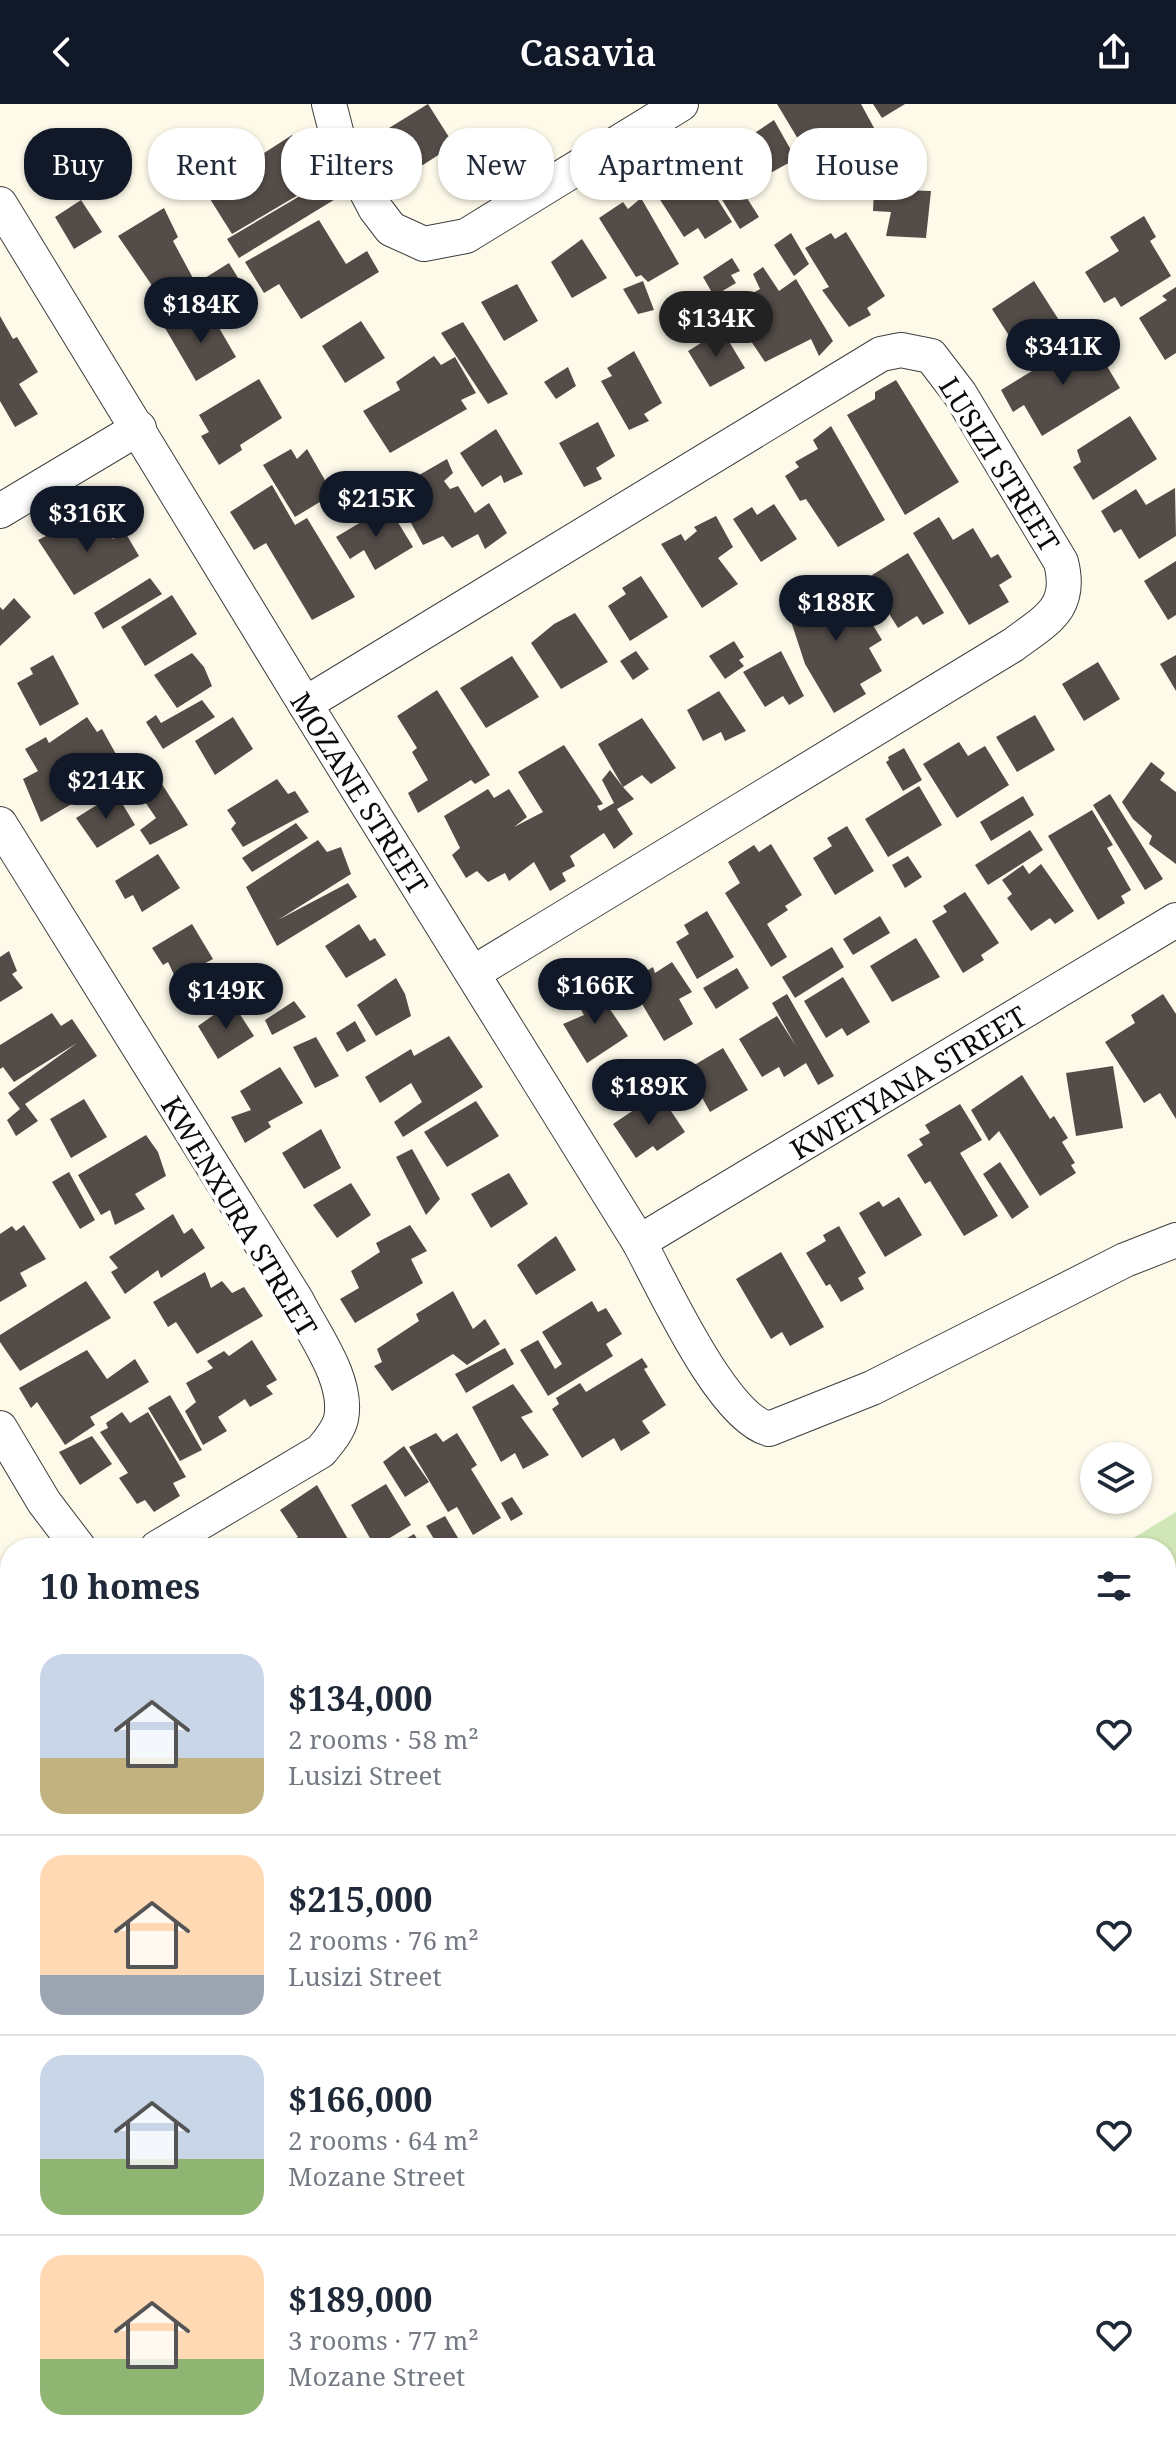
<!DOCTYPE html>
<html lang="en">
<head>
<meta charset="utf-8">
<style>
  :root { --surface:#fff; --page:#f2f2f3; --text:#1f2937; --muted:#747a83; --line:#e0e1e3; --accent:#111827 }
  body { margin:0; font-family:"Noto Serif",serif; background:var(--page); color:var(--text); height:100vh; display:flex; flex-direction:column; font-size:30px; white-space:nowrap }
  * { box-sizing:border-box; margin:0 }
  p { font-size:26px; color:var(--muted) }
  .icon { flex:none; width:44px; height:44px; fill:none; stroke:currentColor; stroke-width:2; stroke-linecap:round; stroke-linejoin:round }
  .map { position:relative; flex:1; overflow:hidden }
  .panel { position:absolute; left:0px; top:1434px; width:1176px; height:914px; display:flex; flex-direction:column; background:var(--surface); border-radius:32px 32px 0 0; box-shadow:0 2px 6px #0004 }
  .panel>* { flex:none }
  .top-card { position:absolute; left:24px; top:24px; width:1128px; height:72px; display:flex; gap:16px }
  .fabs { position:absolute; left:1080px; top:1338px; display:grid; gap:16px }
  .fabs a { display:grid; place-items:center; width:72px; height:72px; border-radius:50%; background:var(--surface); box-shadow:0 2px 6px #0004; font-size:40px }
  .price { position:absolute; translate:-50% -68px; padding:0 18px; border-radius:28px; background:var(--accent); color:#fff; font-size:26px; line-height:52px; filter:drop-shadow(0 2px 4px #0008) }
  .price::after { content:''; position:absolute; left:50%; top:48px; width:24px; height:18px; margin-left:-12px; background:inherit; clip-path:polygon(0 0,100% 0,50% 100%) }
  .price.active { background:#222; color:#fff }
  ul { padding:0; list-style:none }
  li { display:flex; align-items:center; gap:24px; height:200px; padding:0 40px }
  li+li { border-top:2px solid var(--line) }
  li span { display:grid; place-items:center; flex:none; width:224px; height:160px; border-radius:24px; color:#555 }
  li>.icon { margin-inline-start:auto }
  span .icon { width:96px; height:96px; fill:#fffc; stroke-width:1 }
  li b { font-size:34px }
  h2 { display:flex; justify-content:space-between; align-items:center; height:96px; padding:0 40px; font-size:34px }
  .chip { padding:0 28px; border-radius:32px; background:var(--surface); box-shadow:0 2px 6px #0004; font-size:28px; line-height:72px }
  .chip.active { background:var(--accent); color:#fff }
  header { display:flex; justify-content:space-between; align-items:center; height:104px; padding:0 40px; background:var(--accent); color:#fff; font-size:36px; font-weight:600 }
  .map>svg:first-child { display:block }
</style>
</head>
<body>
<header><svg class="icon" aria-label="back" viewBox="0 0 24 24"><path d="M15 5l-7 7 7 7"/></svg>Casavia<svg class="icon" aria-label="share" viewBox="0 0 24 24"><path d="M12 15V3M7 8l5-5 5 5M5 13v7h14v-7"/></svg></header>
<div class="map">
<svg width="1176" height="2347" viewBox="0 0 1176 2347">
  <rect width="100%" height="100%" fill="#fefaea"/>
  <!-- green -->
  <path fill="#d0e6b6" d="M1176,1408V2347H0V2130L10,2124V2338H1166V1444H1117Z"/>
  <!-- forest -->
  <path fill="#b5d696" d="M1166,1540L1176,1543V1884L1166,1915Z"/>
  <!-- building -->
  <g fill="#534c48">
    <path d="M428,0L454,41L415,66L389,24Z"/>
    <path d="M777,0H861L879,33L828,66L815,44L807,50Z"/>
    <path d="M873,0H905L882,14Z"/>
    <path d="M774,16L796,55L763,73L741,38Z"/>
    <path d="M292,31L317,80L232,130L205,87Z"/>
    <path d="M710,36L759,113L740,125L692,47Z"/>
    <path d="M687,47L732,118L705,135L698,124L684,133L646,74Z"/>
    <path d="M849,57L857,69L844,80L834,67Z"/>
    <path d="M327,76L337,94L239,154L227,135Z"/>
    <path d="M874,85L931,87L926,134L886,132L891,108L873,107Z"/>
    <path d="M641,94L679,160L648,178L641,171L636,173L599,114L623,98L628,105Z"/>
    <path d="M81,96L102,128L74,145L55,113Z"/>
    <path d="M164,104L178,133L173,137L194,176L162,196L118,132Z"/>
    <path d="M1144,112L1156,133L1150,137L1171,172L1121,203L1115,193L1104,199L1085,168L1119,147L1110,133Z"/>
    <path d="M319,116L346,160L367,147L379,168L301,215L279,180L264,189L245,158Z"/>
    <path d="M846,128L885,192L867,204L871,211L849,223L822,186L829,183L805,144L831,129L835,135Z"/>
    <path d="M791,129L809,160L794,172L774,141Z"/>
    <path d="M582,135L607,174L572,194L551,158Z"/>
    <path d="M732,154L740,167L731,171L736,179L714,192L703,173Z"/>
    <path d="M229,159L238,174L182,209L173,194Z"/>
    <path d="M763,163L779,187L796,175L833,237L819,252L811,235L765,258L728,203L760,185L753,170Z"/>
    <path d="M643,177L654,206L638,210L623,185Z"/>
    <path d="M1034,177L1071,235L1029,263L992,205Z"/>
    <path d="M517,180L538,217L504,237L481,198Z"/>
    <path d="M1176,183V249L1165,256L1139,214L1167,196L1162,192Z"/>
    <path d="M211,210L236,253L196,277L165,224L186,212L191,221Z"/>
    <path d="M0,212L13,235L17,233L38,268L19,280L38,310L15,323L0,297Z"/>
    <path d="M361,217L385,254L345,279L322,242Z"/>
    <path d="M463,218L508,290L488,300L441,229Z"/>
    <path d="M722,226L745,264L710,283L688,247Z"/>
    <path d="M1089,232L1120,284L1042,332L1024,301L1013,308L1001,286Z"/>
    <path d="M634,247L662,299L644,310L649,317L629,326L601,277L612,272L607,264Z"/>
    <path d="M434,252L441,261L455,253L476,289L461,296L467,305L390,349L363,307L400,286L396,278Z"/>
    <path d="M568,263L576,282L556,295L544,278Z"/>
    <path d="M259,275L282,314L240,341L242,346L219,361L201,332L209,328L199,311Z"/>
    <path d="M896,276L959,378L905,411L847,311L875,295V288Z"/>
    <path d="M1130,312L1157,355L1093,396L1073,363L1081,358L1077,346Z"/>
    <path d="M598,318L615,352L596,364L602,375L584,383L559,339Z"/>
    <path d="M831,322L885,416L838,443L806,395L800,397L785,372L799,363L795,358L818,345L813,336Z"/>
    <path d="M496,325L523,370L504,379L501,371L482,383L460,349Z"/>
    <path d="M291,345L297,355L307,345L333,390L295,413L263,361Z"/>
    <path d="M447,355L453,369L444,377L450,385L458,382L475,409L489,399L507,429L485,445L478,430L452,444L443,432L423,441L400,399L404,397L393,386Z"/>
    <path d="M272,381L295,421L307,414L355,493L312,516L266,439L254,446L230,408Z"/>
    <path d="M1175,384L1176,432L1139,455L1121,425L1114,429L1101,407L1136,385L1146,401Z"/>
    <path d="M774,400L797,435L761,458L733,415L752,403L757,411Z"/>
    <path d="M388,402L413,443L375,466L364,446L350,455L336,433Z"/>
    <path d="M716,412L733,443L718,454L738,480L702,504L661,440L681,430L685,437L697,427L694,423Z"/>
    <path d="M939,413L953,436L973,424L991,454L998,450L1012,473L999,481L1009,498L969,521L913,429Z"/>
    <path d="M86,418L91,427L105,418L113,435L125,428L139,452L74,491L38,436L62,424L65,430Z"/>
    <path d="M908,449L944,509L923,521L917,512L898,524L878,492L883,489L872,471Z"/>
    <path d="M1176,457V511L1168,516L1144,477Z"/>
    <path d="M641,472L668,513L630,537L608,502L626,490L622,484Z"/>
    <path d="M844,473L882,536L869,544L882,567L860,580L866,590L834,609L805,560L787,505Z"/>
    <path d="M150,474L162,490L103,525L94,509Z"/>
    <path d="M172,491L197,530L145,562L121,523Z"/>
    <path d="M14,494L31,513L0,542V503L3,506Z"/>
    <path d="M575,509L608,558L561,585L531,539L554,520Z"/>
    <path d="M734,537L744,553L739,556L744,562L725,575L709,552Z"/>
    <path d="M636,547L649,565L633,576L620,557Z"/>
    <path d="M781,547L804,592L789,601L783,592L765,603L743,568Z"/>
    <path d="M192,549L204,563L212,582L177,604L154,571Z"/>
    <path d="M53,551L79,600L40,622L17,579L33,570L30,564Z"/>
    <path d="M1176,551V587L1160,560Z"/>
    <path d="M512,552L539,593L486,624L460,584Z"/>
    <path d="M1098,558L1120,595L1084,617L1062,580Z"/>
    <path d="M437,586L490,671L475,680L471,676L418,709L408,689L428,676L412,648L417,644L397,612Z"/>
    <path d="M719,587L746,627L725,637L721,628L703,637L687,606Z"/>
    <path d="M202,596L215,613L163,645L146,618L156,611L161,619Z"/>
    <path d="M1035,611L1055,646L1017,668L996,633Z"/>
    <path d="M87,613L97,628L102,625L117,652L66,679L75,698L41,718L23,675L38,667L25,645L46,633L49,639Z"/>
    <path d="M233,613L253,645L215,671L195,637Z"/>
    <path d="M642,614L676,664L651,680L642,671L623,683L634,695L617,705L633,730L614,745L604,729L570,752L575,762L562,769L566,777L550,787L534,758L509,777L505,769L488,778L477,767L466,774L452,751L460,744L444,712L488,685L494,694L509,685L527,713L514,723L543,708L518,668L564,641L603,700L597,702L600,707L614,699L602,676L610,666L623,683L598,640Z"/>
    <path d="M959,638L968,652L985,642L1009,681L957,714L923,660Z"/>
    <path d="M904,644L922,676L903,687L886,658L889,656L888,653Z"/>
    <path d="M1151,658L1165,669L1160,676L1176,688V760L1149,740L1152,732L1133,715L1122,698Z"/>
    <path d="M277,675L288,690L295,687L309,708L243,743L231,725L236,719L227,706Z"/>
    <path d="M160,677L188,721L150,741L140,726L156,714L141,692Z"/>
    <path d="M919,682L942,721L888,753L865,715Z"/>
    <path d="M116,689L135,721L97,744L76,714Z"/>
    <path d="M1110,690L1163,775L1145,786L1093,701Z"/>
    <path d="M1023,692L1034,711L991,737L980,718Z"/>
    <path d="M1092,706L1113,741L1107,744L1131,786L1121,792L1125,799L1098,816L1048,732Z"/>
    <path d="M296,719L308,734L252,768L242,754Z"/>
    <path d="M847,722L874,767L835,791L813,754L832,742L827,734Z"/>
    <path d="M1030,726L1043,746L988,781L975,761Z"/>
    <path d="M318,736L327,748L341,743L351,770L278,816L348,779L357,793L277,842L246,783Z"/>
    <path d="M771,740L802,791L785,802L788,806L767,820L787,853L771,863L725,789L740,779L728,758L754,741L759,748Z"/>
    <path d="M158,750L180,784L142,808L133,791L125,795L115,777Z"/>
    <path d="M908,752L922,773L905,784L892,761Z"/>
    <path d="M1041,760L1074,807L1055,820L1050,814L1031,827L1007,794L1012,790L1002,776L1023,761L1029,770Z"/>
    <path d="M965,788L999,839L981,851L984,856L963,869L932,817L947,808L943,802Z"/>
    <path d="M707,807L734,853L697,875L676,838L689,830L684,821Z"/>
    <path d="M880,812L890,829L853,851L843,835Z"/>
    <path d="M192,820L213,855L176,875L168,858L163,861L152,844Z"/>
    <path d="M359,820L370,837L375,834L386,851L346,874L325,842Z"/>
    <path d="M916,834L940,873L892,898L870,862Z"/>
    <path d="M832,843L844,863L795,894L782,873Z"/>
    <path d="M9,847L17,867L12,870L23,884L0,898V853Z"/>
    <path d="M672,858L692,888L679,895L693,920L664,937L629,878L653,863L655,869Z"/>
    <path d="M737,864L749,884L716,905L703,884Z"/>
    <path d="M843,873L870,918L847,932L842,924L826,934L804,897Z"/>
    <path d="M396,874L405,890L411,912L376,932L357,901Z"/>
    <path d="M595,883L628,932L587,959L563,920L584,911L575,895Z"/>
    <path d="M787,890L834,972L818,981L806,959L784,973L779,963L762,973L739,935L777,912L796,942L772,899Z"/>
    <path d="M1163,890L1176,910V1015L1160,989L1144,999L1105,938L1135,919L1131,911Z"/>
    <path d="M294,897L306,913L272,931L265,916Z"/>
    <path d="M232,898L254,932L218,955L198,922Z"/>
    <path d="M52,909L61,922L72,915L97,952L25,1000L38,1017L16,1032L7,1016L20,1005L8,989L77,939L14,978L3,963L0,965V941Z"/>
    <path d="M355,917L366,937L347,948L336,929Z"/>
    <path d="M449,932L483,983L403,1033L394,1018L422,998L411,979L380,999L365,973L411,945L414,952Z"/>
    <path d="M316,933L339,972L315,984L293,943Z"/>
    <path d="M723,944L748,986L710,1008L699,988L682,998L669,976Z"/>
    <path d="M1113,962L1123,1024L1076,1032L1066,969Z"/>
    <path d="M280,963L303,999L268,1018L271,1023L245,1039L231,1013L251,1006L240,987Z"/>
    <path d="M1022,971L1050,1015L1054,1012L1068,1034L1062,1038L1075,1059L1071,1061L1076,1069L1040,1092L999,1027L989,1037L971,1006Z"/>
    <path d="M659,989L685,1028L657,1047L653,1042L636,1054L613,1020Z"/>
    <path d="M84,995L107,1033L71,1054L50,1015Z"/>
    <path d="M476,997L499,1032L447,1063L424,1028Z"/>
    <path d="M960,1000L982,1036L960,1049L998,1112L964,1132L930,1077L925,1080L907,1051L923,1041L919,1035L930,1029L925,1021Z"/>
    <path d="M321,1025L341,1064L304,1085L282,1049Z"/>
    <path d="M146,1031L158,1048L166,1072L135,1090L145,1105L115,1121L110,1106L101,1111L78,1071Z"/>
    <path d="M412,1045L440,1095L426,1111L396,1053Z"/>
    <path d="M1000,1058L1029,1103L1012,1115L983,1070Z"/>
    <path d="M69,1068L95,1116L80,1125L52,1078Z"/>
    <path d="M509,1069L528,1100L491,1124L471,1090Z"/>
    <path d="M351,1079L371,1111L337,1134L313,1101Z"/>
    <path d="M899,1093L922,1131L885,1153L859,1109L879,1097L883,1103Z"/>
    <path d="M173,1110L184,1130L192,1124L205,1144L161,1174L158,1166L125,1190L111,1168L118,1164L109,1153Z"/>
    <path d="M24,1121L46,1155L20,1169L27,1182L0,1198V1130L12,1122L16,1127Z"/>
    <path d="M410,1121L427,1147L411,1155L423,1179L355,1219L340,1195L359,1184L351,1167L380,1148L376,1139Z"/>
    <path d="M839,1122L866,1169L858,1174L864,1185L841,1198L830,1180L826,1182L806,1149L826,1137L823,1131Z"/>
    <path d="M556,1132L576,1166L536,1191L517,1161Z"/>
    <path d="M781,1148L824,1223L790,1242L782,1228L771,1235L736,1175Z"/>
    <path d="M205,1168L211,1184L222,1177L232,1189L244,1183L263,1212L197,1250L176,1218L168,1223L153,1198Z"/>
    <path d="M86,1177L111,1214L20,1267L0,1238V1231Z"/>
    <path d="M453,1187L473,1225L485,1215L500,1240L467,1261L453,1250L392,1287L374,1262L382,1258L377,1245L419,1217L416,1210Z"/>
    <path d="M592,1197L598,1208L606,1204L622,1230L606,1240L613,1252L548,1292L520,1246L538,1236L555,1265L562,1260L542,1228Z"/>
    <path d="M252,1236L277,1276L266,1282L273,1290L250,1303L245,1295L218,1313L227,1327L203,1341L185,1307L196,1298L186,1279L213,1264L207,1257L224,1247L229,1252Z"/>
    <path d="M505,1244L514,1260L466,1289L455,1270Z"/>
    <path d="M87,1246L107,1275L135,1255L149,1278L90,1313L95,1321L65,1341L37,1298L31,1304L19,1284Z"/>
    <path d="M642,1254L648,1263L644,1265L666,1301L642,1317L650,1329L621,1347L614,1334L582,1354L552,1305L559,1300L556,1294L580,1279L586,1288Z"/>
    <path d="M513,1280L533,1308L521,1313L549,1351L523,1365L515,1349L501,1358L472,1303Z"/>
    <path d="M170,1291L202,1346L180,1357L148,1304Z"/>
    <path d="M122,1308L130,1319L148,1308L186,1373L173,1379L180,1392L154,1408L145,1396L137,1400L119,1374L128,1369L100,1328L108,1324L106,1319Z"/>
    <path d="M436,1329L443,1338L457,1329L477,1361L471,1365L501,1414L473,1431L457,1403L448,1408L409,1343Z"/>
    <path d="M92,1332L112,1360L80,1381L59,1348Z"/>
    <path d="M404,1342L429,1378L405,1393L383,1358Z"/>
    <path d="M386,1380L411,1421L375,1443L351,1401Z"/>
    <path d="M317,1381L353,1444H281L298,1433L280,1406Z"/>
    <path d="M512,1393L523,1410L511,1417L501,1399Z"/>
    <path d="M445,1412L464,1444H429L426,1440L434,1435L426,1422Z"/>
    <path d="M414,1430L423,1444H390Z"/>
    <path d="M7,1554L10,1559V1613L0,1597V1558Z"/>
  </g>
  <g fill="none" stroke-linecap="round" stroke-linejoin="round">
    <!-- minor casing -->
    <g stroke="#3e3e3e" stroke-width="36">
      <g id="minor">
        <path d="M329,0L337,31L375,104L391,125L424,140L466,132L681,0"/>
        <path d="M0,100L305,600L639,1138C663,1182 722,1313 769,1325L872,1284L1125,1156L1176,1136"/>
        <path d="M0,407L139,324"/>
        <path d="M305,600L881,250L901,246L931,252L960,290L1061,458C1073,505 1046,516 1013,541L473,869"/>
        <path d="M0,720L297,1197C314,1231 349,1276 341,1315C338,1327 329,1337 321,1347L157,1444"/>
        <path d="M639,1138L1176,816"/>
        <path d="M0,1324L44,1398L79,1444"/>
      </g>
    </g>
    <!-- minor -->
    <use href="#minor" stroke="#fff" stroke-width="34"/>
  </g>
  <g text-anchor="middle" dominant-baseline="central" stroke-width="8" stroke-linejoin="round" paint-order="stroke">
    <!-- street labels -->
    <g font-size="28" fill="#0b0b0b" stroke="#fff">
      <text transform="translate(1000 360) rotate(58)">LUSIZI STREET</text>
      <text transform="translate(360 689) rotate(58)">MOZANE STREET</text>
      <text transform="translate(908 978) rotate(-31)">KWETYANA STREET</text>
      <text transform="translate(240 1112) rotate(59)">KWENXURA STREET</text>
    </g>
  </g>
</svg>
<div class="fabs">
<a><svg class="icon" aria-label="layers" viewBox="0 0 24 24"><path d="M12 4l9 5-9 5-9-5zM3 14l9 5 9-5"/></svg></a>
</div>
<b class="price" style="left:201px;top:241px">$184K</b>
<b class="price active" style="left:716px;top:255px">$134K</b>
<b class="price" style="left:1063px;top:283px">$341K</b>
<b class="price" style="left:376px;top:435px">$215K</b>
<b class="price" style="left:87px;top:450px">$316K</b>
<b class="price" style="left:836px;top:539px">$188K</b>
<b class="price" style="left:106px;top:717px">$214K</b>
<b class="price" style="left:595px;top:922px">$166K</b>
<b class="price" style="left:226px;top:927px">$149K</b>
<b class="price" style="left:649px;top:1023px">$189K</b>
<div class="top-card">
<a class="chip active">Buy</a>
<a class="chip">Rent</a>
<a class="chip">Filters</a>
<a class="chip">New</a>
<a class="chip">Apartment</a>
<a class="chip">House</a>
</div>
<section class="panel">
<h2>10 homes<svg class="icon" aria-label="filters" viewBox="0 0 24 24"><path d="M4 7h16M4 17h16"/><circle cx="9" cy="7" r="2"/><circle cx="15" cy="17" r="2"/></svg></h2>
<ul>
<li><span style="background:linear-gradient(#c9d6e8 65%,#c2b280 0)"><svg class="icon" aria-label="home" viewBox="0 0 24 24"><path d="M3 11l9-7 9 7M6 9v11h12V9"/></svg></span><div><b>$134,000</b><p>2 rooms · 58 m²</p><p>Lusizi Street</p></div><svg class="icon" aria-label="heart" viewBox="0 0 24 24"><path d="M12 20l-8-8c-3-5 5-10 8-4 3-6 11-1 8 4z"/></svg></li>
<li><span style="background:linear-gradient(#ffd9b3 75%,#9aa5b1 0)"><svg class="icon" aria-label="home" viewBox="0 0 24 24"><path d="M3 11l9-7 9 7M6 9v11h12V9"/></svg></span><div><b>$215,000</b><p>2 rooms · 76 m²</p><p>Lusizi Street</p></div><svg class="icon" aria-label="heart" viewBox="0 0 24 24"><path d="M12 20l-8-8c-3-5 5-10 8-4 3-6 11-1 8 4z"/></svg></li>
<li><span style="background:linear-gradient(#c9d6e8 65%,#8fb573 0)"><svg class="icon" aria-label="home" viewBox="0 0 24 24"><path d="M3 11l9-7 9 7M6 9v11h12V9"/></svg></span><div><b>$166,000</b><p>2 rooms · 64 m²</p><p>Mozane Street</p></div><svg class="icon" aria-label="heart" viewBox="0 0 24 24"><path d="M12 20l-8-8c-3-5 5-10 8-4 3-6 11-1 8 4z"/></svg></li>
<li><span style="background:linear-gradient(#ffd9b3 65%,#8fb573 0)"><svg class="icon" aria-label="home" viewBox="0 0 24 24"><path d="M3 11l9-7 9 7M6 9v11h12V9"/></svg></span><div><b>$189,000</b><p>3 rooms · 77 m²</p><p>Mozane Street</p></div><svg class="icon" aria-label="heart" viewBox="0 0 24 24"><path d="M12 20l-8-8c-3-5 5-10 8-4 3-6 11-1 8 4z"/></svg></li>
</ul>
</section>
</div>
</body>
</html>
